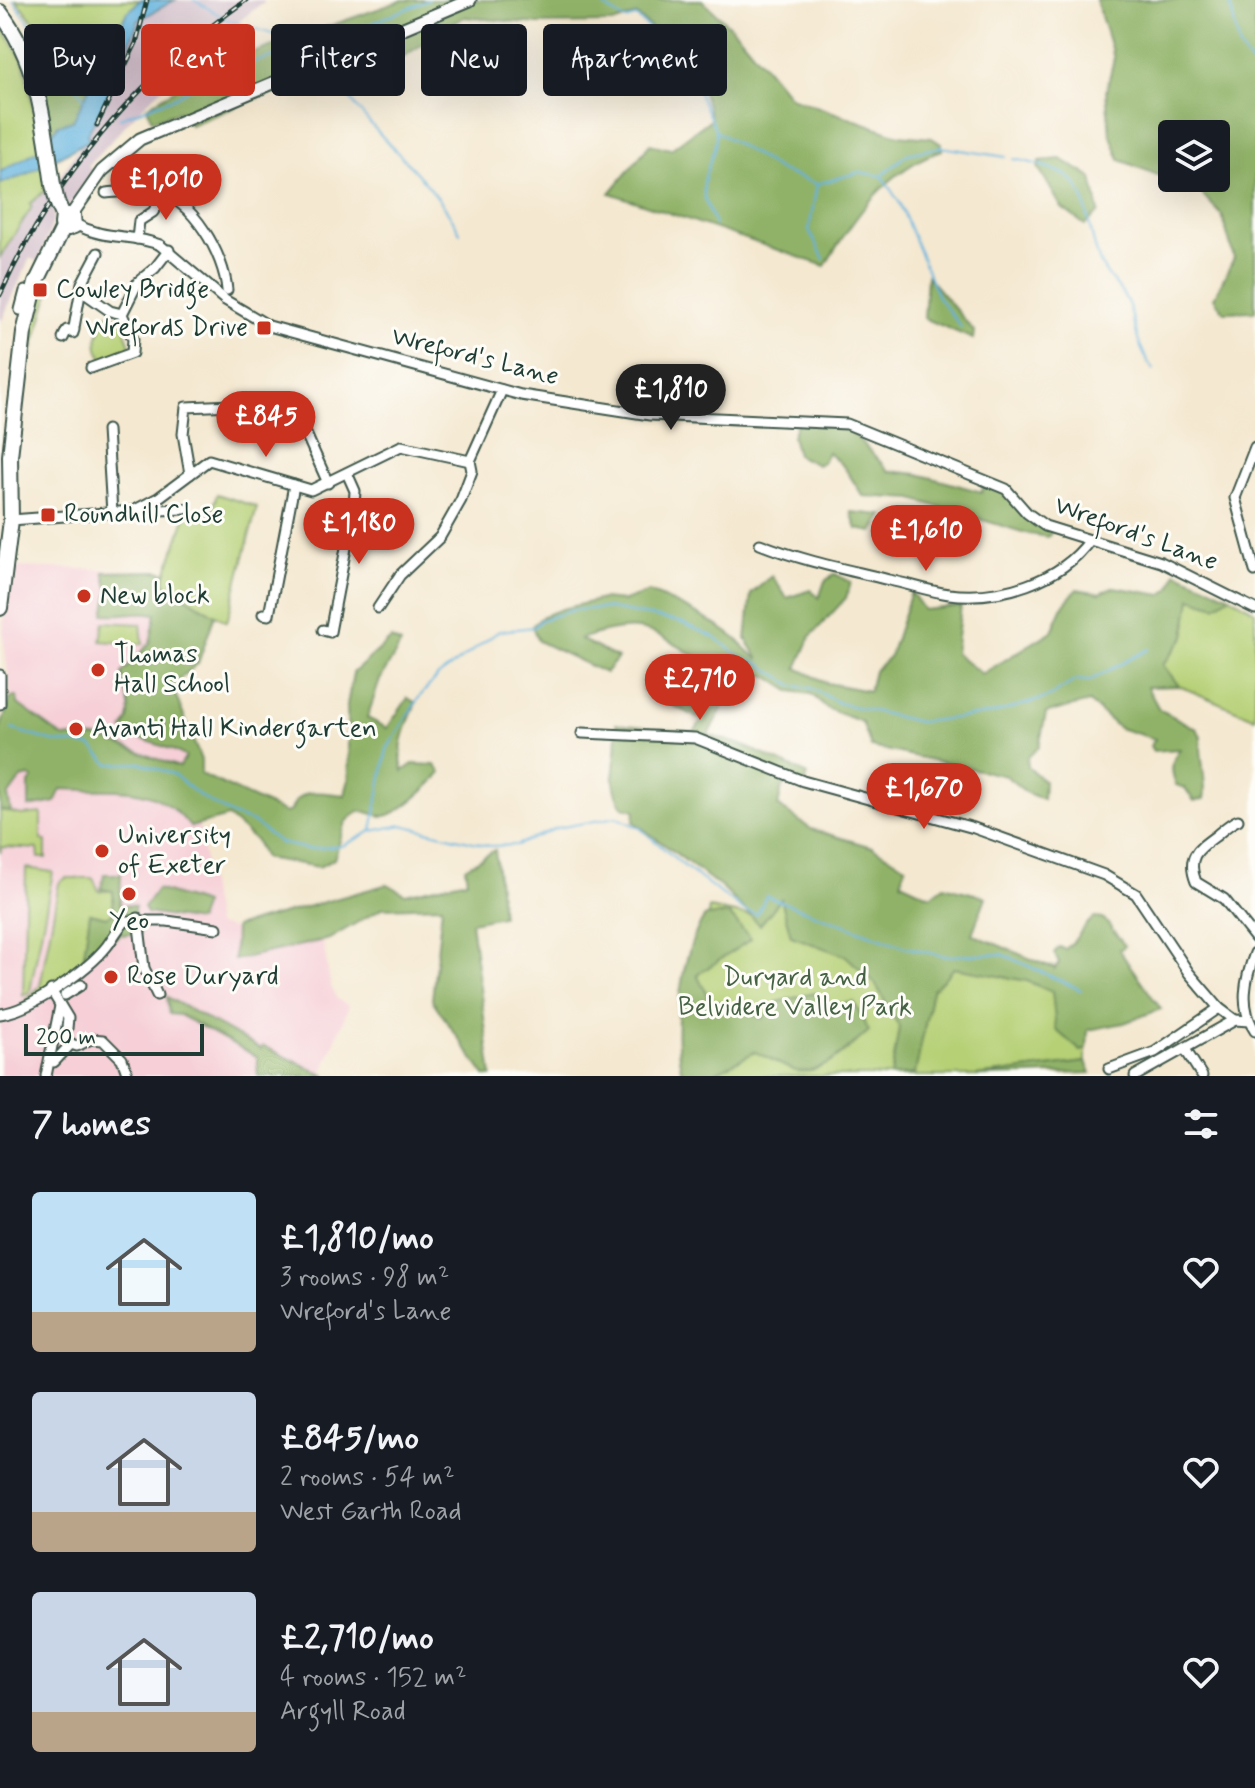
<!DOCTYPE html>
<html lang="en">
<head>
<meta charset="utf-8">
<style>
  :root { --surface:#171b24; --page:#20242c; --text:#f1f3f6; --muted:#9ea1a6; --accent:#c8321e }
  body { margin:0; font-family:Mynerve,sans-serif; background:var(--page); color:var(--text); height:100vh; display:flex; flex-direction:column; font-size:30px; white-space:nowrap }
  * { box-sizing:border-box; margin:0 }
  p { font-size:26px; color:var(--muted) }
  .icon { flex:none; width:44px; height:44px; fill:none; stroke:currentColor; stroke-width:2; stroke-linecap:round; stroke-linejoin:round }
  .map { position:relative; height:1076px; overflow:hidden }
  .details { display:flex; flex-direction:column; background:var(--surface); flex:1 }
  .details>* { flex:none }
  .hud { position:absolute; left:24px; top:24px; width:800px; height:72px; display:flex; gap:16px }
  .controls { position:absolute; left:1158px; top:120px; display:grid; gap:16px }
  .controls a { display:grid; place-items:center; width:72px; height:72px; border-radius:8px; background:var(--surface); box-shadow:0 8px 32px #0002; font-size:40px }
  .scale { position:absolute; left:24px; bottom:20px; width:180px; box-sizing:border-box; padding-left:8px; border:4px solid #1f3d34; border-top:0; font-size:22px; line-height:28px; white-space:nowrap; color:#1f3d34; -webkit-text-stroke:6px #fdfcf7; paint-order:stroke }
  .price { position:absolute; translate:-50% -68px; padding:0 18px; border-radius:28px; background:var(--accent); color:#fff; font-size:26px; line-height:52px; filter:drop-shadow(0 2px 4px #0008) }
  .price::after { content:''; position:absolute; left:50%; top:48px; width:24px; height:18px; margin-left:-12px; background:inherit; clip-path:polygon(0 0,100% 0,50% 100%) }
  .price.current { background:#222; color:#fff }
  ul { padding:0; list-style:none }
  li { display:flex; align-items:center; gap:24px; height:200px; padding:0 32px }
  li span { display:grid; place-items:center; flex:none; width:224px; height:160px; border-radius:8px; color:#555 }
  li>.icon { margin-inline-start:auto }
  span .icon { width:96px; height:96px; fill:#fffc; stroke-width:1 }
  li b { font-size:34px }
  h2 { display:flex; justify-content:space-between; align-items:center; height:96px; padding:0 32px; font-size:34px }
  .chip { padding:0 28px; border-radius:8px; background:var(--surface); box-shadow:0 8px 32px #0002; font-size:28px; line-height:72px }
  .chip.current { background:var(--accent); color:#fff }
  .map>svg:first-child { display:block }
</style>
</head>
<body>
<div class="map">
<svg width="1255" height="1076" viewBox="0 0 1255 1076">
  <rect width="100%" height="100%" fill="#fdfcf7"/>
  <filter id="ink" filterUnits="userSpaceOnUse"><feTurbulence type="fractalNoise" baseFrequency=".0125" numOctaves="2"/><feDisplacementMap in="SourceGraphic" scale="16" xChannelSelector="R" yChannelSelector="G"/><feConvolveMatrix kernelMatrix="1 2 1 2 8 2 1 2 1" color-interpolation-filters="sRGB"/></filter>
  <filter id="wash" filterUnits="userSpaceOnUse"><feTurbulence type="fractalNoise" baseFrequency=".006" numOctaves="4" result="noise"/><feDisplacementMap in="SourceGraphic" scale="32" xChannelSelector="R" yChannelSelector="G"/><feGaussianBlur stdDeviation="1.8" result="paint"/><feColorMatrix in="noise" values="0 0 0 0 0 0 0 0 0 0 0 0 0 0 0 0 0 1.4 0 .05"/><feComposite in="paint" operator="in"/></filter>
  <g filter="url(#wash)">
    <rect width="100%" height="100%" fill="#f4e8d0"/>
    <!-- built -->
    <path fill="#f6cfd7" d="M15,567L158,571L166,573L164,583L215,615L198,663L172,686L201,760L200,780L191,779L216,925L263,936L322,938L331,987L337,999L349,1006L321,1076H0V730L11,697L3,635L6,577L10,569Z"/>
    <!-- industrial -->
    <path fill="#d1bdc9" d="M175,0H266L209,45L141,108L88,166L95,172L69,205L54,211L53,222L38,262L30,258L0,324V257L31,208L30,204L48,188L50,191L82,144L89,141L87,135L107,99L139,20Z"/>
    <!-- green -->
    <g fill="#b6d076" stroke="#6a8655" stroke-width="2">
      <path d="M16,0H140L126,14L90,92Z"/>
      <path d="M0,24L23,60L42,148L0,172Z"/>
      <path d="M45,164L48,188L30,204L32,207L0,257V184Z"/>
      <path d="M45,282L52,284L31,356H28L35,302Z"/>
      <path d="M108,314L121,318L131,349L104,360C91,344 99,330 108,314Z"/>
      <path d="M217,494L257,507L227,622L163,583L187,512L209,519Z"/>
      <path d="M1230,596L1255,611V718L1179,686L1163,665L1185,636L1191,597Z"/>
      <path d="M104,622L141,624L143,644L101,641Z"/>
      <path d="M0,810L22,815L41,813V840L46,841V858H39L38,849L2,847L0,853Z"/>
      <path d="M26,868L53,872L30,991L23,995Z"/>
      <path d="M66,878H93L99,891H113V913L106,917L90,913L83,961L36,998L20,1006L40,986L59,883Z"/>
      <path d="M764,893L1086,975V1062L977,1076H683L709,908L757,917Z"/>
    </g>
    <!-- forest -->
    <g fill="#90b267" stroke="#58784e" stroke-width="2" fill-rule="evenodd">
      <path d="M403,0H702L738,34L790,97L898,135L932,138L941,144L942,150C886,170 854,217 825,266L610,193L650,144L671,149L711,119C699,68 676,48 636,15L613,23L538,24L464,17L392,64L352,78L328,70L190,125L180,111L152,120L147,107L205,70Z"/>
      <path d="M1096,0H1255V311L1224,312L1214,298L1234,258L1222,215L1200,192L1120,160L1110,133L1106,92L1114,58ZM1172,134H1216V178H1172Z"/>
      <path d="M62,57L90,92L73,121L58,125L50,138L38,75L55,68L52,63Z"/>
      <path d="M1061,159L1092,178L1099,212L1085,225L1062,208L1038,167L1040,161Z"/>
      <path d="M927,276L974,331L973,339L924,318Z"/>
      <path d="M797,423L847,427L889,471L918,474L982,492L984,482L1001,489L1053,530L1048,537L1029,534L913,499L863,496L844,467L828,452L823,462L817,465L797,455L792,436Z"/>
      <path d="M851,512L883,515L873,532L857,529Z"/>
      <path d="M158,571L166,573L164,583L215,615L198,663L172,686L201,760V774L285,813L291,811C299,785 321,793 345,795L349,778L347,705L353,673L391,639L401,644L380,680L367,718L387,728L408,698L416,703C406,728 397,745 403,771L413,764L435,765L441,773C431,785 399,815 384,816C376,816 367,811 359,811L346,822L334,859L319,867L264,858L256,841L228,817L190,827C153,778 113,793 61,789L55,802L29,807V783L33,778L29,776L21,778L8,796L11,812L0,810V730L11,697H17L18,704L63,737L101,738L179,767L186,757C166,744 143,743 123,730C136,710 125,694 122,673L150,643L156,614C136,610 123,616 104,614L109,591L104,572Z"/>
      <path d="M1176,572L1230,596L1216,606L1191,598L1185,636L1163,665L1179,686L1147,687L1159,709L1197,729L1201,736C1199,757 1208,783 1204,799L1194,801L1185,788L1176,785C1170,769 1171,762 1180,749L1153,751L1150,746L1155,739L1119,728L1089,702L1046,713L1039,747L1027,758L1028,767L1044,781L1043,799L1027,793L1006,776L871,747L862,722L828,709L811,694L790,691L767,676L742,671L708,735L742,745L807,774L806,786L791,782L782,787L778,806L811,829L872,847L906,866L901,882L931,896L944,886L986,897L972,934L1055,969L1059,963L1054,953L1059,947L1065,949C1078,941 1081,926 1094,918L1104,919L1125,946L1119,950L1161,1009L1124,1023L1088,1030L1087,1049L1081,1051L1056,1030L1052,992L1027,981L954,968L932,991L915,1074L891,1076L899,1027L875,983L846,956L791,936L781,899L760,925L722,888L634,822L635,810L623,807C604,775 621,759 616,724L694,732L702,720L643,690L647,677L699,700L715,667C656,637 651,614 580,639L618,658L605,673L538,641L532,626L543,616L562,609L602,599L624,601L649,592C679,604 709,618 735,638C744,645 748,653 759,659L746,639L751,594L772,576L787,598L811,590L819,598L825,581L835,574L851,582L846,598L811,636L797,668L827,683L869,691L874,671L890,656L911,592L924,610L961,606L955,653L982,674L1052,631L1064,604L1077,589L1100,593L1114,587L1162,595L1171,588Z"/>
      <path d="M495,850L502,916L471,922L492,1076H485L432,1000L442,906L382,908L329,939L234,960L235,927L388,884L405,894L467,880L465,868Z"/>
      <path d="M104,874H121L120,905L135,906L133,917L140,933L120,935L83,961L90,913L106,917L113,913V891L101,889Z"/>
      <path d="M157,889L204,904L198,921L147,913L144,907Z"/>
      <path d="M729,914L751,939L697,975L709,998L763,1018L778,1002L814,993L826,1005L854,1002L869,1031C851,1046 823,1076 796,1071C782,1067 769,1057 755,1052L708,1076H683C670,1035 681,951 705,916Z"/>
      <path d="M167,997L261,1049L263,1046L326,1076H258L257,1057L180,1015L169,1014Z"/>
      <path d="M1086,1062L1091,1073L977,1076L1085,1062Z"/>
    </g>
    <!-- water -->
    <path fill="#63b3de" stroke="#417889" stroke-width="2" d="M140,0H175L139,20L107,99L87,135L90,140L23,176L0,184V172L42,148L58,125L73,121L126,14Z"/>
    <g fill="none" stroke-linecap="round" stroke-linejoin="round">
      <!-- stream -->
      <g stroke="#63b3de" stroke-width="2">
        <path d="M13,0L85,99"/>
        <path d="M194,0L228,20L306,45"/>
        <path d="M602,0L603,6L625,20L636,17L682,57L716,131L781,171L817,184L860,172L882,176L899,202L938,297L961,327"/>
        <path d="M1229,0L1240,48L1255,70"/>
        <path d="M337,78C370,137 429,171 460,233"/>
        <path d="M120,118L173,98L214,73L322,43L429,0"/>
        <path d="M1255,118V127"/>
        <path d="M1014,159C1099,176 1076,191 1099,260C1105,278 1123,288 1129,306C1137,332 1137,346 1153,370"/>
        <path d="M882,176L907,154L941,147L1006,157"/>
        <path d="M817,184L809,230L824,259"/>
        <path d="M715,225C712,215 705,204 704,194C701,172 718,153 716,131"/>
        <path d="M12,729L55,742L91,746L109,764L140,763L173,774L200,796L232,815L253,822L280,843L308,849L342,846L372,831L402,825L490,846L517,845L557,828L616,817L640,828L684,866L743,910L757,915L766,896L905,947L943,956L1002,954L1081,990"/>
        <path d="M372,831L387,749L420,696L437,677L499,631L534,627L541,620L573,610L606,608L680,622L714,637L741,657L759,663L794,686L811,688L839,703L919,722L992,714L1049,697L1076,680L1089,681L1149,649"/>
      </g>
    </g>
  </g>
  <g filter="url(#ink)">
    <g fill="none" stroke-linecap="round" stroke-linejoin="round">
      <!-- minor casing -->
      <g stroke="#3f574b" stroke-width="13">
        <g id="minor">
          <path d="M106,193C122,192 141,189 156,192C193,199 224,255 227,290"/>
          <path d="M75,224C107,241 131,233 160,245L225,300L269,326L521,395L650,415L847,424L1006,489L1027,513L1045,526L1161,562L1255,609"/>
          <path d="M137,239L139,221L153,212L164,195"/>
          <path d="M80,290L110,311L122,314"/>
          <path d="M20,310L25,291L32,293"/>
          <path d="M73,333L82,283L98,253"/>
          <path d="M63,338L67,330H74"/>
          <path d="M91,368L132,353L133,339L122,314L138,282L155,268L169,250"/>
          <path d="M107,430L112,513"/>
          <path d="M1255,447L1235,498L1255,571"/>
          <path d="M190,474L183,434L186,407L256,404L298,416L328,483"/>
          <path d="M133,511L185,509"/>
          <path d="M11,520L133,511L158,498L209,460L311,490L401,446L470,461L502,390"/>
          <path d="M760,544C803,561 845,569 889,580C909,584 928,591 949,594C999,600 1060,582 1090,540"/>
          <path d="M378,608L400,575L440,537L461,500L472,471L470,461"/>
          <path d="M263,614L269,615L294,485"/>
          <path d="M323,630L330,632L354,506L355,491L347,473"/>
          <path d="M0,675V704"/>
          <path d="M582,733L695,738L803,781L974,828L1104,875L1136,894L1189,973L1219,1008L1235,1020"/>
          <path d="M1238,820C1230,823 1224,829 1217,835C1198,849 1186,856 1196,882L1224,899L1255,938"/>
          <path d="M138,918L144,968L157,995"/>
          <path d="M1255,953C1245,979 1239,1007 1255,1031"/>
          <path d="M51,990L68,1018L66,1038L71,1044L54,1062"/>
          <path d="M65,995L81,985"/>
          <path d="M0,1014C30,1011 88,970 107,946C114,937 117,928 126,921H167L217,928"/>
          <path d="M71,1044L77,1046L91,1039L103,1040L122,1059L128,1076"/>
          <path d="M1185,1049L1202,1076"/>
          <path d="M1109,1069L1155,1052L1219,1008"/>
          <path d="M46,1076L60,1006"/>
          <path d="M1135,1076L1235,1020L1249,1021"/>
        </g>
      </g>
      <!-- major casing -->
      <g stroke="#3f574b" stroke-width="15">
        <path id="major" d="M72,214L102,171L140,139L470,0"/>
      </g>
      <!-- highway casing -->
      <g stroke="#3f574b" stroke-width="18">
        <g id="highway">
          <path d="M0,12C39,63 44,123 53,185"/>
          <path d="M57,202L63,215L62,224L68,228L74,226L73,215H63"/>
          <path d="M0,608L11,520L10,456L24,333L36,283L64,226"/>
        </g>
      </g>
      <!-- minor -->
      <use href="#minor" stroke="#fff" stroke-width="9"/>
      <!-- major -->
      <use href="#major" stroke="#fff" stroke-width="11"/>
      <!-- highway -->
      <use href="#highway" stroke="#fff" stroke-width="14"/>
      <!-- rail casing -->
      <g stroke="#1f3d34" stroke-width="5">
        <g id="rail">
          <path d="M97,125L136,43L147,0"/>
          <path d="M0,295C55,175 139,77 246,0"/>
        </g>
      </g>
      <!-- rail -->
      <use href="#rail" stroke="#fdfcf7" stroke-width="2" stroke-dasharray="6" stroke-linecap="butt"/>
      <!-- highway-bridge casing -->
      <g stroke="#3f574b" stroke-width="18" stroke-linecap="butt">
        <path id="highway-bridge" d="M53,185L57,202"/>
      </g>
      <!-- highway-bridge -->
      <use href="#highway-bridge" stroke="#fff" stroke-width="14"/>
    </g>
  </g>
  <!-- markers -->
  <g fill="#c8321e" stroke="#fdfcf7" stroke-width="3">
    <rect x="32" y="282" width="16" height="16" rx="4"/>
    <rect x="256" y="320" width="16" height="16" rx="4"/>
    <rect x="40" y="507" width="16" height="16" rx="4"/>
    <circle cx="84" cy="596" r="8"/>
    <circle cx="98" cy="670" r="8"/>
    <circle cx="76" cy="729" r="8"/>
    <circle cx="102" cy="851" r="8"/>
    <circle cx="129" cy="894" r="8"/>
    <circle cx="111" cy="977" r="8"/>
  </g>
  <g text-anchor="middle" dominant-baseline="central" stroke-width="6" stroke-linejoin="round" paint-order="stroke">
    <!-- poi labels -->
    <g font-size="26" fill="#1f3d34" stroke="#fdfcf7" text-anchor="start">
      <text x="56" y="290">Cowley Bridge</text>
      <text x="248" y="328" text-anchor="end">Wrefords Drive</text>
      <text x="64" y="515">Roundhill Close</text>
      <text x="100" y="596">New block</text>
      <text x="114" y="655">Thomas<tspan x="114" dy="30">Hall School</tspan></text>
      <text x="92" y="729">Avanti Hall Kindergarten</text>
      <text x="118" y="836">University<tspan x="118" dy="30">of Exeter</tspan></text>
      <text x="129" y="922" text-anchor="middle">Yeo</text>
      <text x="127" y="977">Rose Duryard</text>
    </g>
    <!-- street labels -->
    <g font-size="26" fill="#1f3d34" stroke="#fdfcf7">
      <text transform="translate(475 357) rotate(14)">Wreford's Lane</text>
      <text transform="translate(1136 534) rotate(20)">Wreford's Lane</text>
    </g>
    <!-- park labels -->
    <g font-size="26" fill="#456244" stroke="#fdfcf7">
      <text x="795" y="978">Duryard and<tspan x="795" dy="30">Belvidere Valley Park</tspan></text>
    </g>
  </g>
</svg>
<div class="controls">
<a><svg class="icon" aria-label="layers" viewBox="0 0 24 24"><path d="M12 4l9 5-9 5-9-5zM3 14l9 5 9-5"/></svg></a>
</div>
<div class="scale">200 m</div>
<b class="price" style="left:166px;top:222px">£1,010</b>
<b class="price current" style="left:671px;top:432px">£1,810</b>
<b class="price" style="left:266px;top:459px">£845</b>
<b class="price" style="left:359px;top:566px">£1,180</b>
<b class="price" style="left:926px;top:573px">£1,610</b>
<b class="price" style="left:700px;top:722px">£2,710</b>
<b class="price" style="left:924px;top:831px">£1,670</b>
<div class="hud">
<a class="chip">Buy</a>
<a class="chip current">Rent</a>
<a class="chip">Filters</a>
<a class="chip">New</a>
<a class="chip">Apartment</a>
</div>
</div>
<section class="details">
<h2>7 homes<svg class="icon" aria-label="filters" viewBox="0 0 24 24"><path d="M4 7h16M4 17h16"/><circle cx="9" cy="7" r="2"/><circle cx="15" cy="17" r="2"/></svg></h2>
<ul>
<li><span style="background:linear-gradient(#bfe0f5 75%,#b9a48a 0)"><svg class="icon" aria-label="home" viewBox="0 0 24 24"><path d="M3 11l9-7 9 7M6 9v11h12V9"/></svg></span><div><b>£1,810/mo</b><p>3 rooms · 98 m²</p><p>Wreford's Lane</p></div><svg class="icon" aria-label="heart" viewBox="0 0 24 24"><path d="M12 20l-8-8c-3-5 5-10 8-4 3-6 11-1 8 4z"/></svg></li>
<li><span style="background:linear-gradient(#c9d6e8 75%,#b9a48a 0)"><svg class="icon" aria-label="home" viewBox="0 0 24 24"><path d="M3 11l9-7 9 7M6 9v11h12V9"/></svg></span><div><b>£845/mo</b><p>2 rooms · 54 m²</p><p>West Garth Road</p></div><svg class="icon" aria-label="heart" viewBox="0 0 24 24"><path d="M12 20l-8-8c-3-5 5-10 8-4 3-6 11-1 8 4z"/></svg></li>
<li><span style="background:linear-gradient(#c9d6e8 75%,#b9a48a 0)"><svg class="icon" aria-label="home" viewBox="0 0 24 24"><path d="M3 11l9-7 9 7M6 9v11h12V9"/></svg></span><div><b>£2,710/mo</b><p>4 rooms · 152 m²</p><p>Argyll Road</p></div><svg class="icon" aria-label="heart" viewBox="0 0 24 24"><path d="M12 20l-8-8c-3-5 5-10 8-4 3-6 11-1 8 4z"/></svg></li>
</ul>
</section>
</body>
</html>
